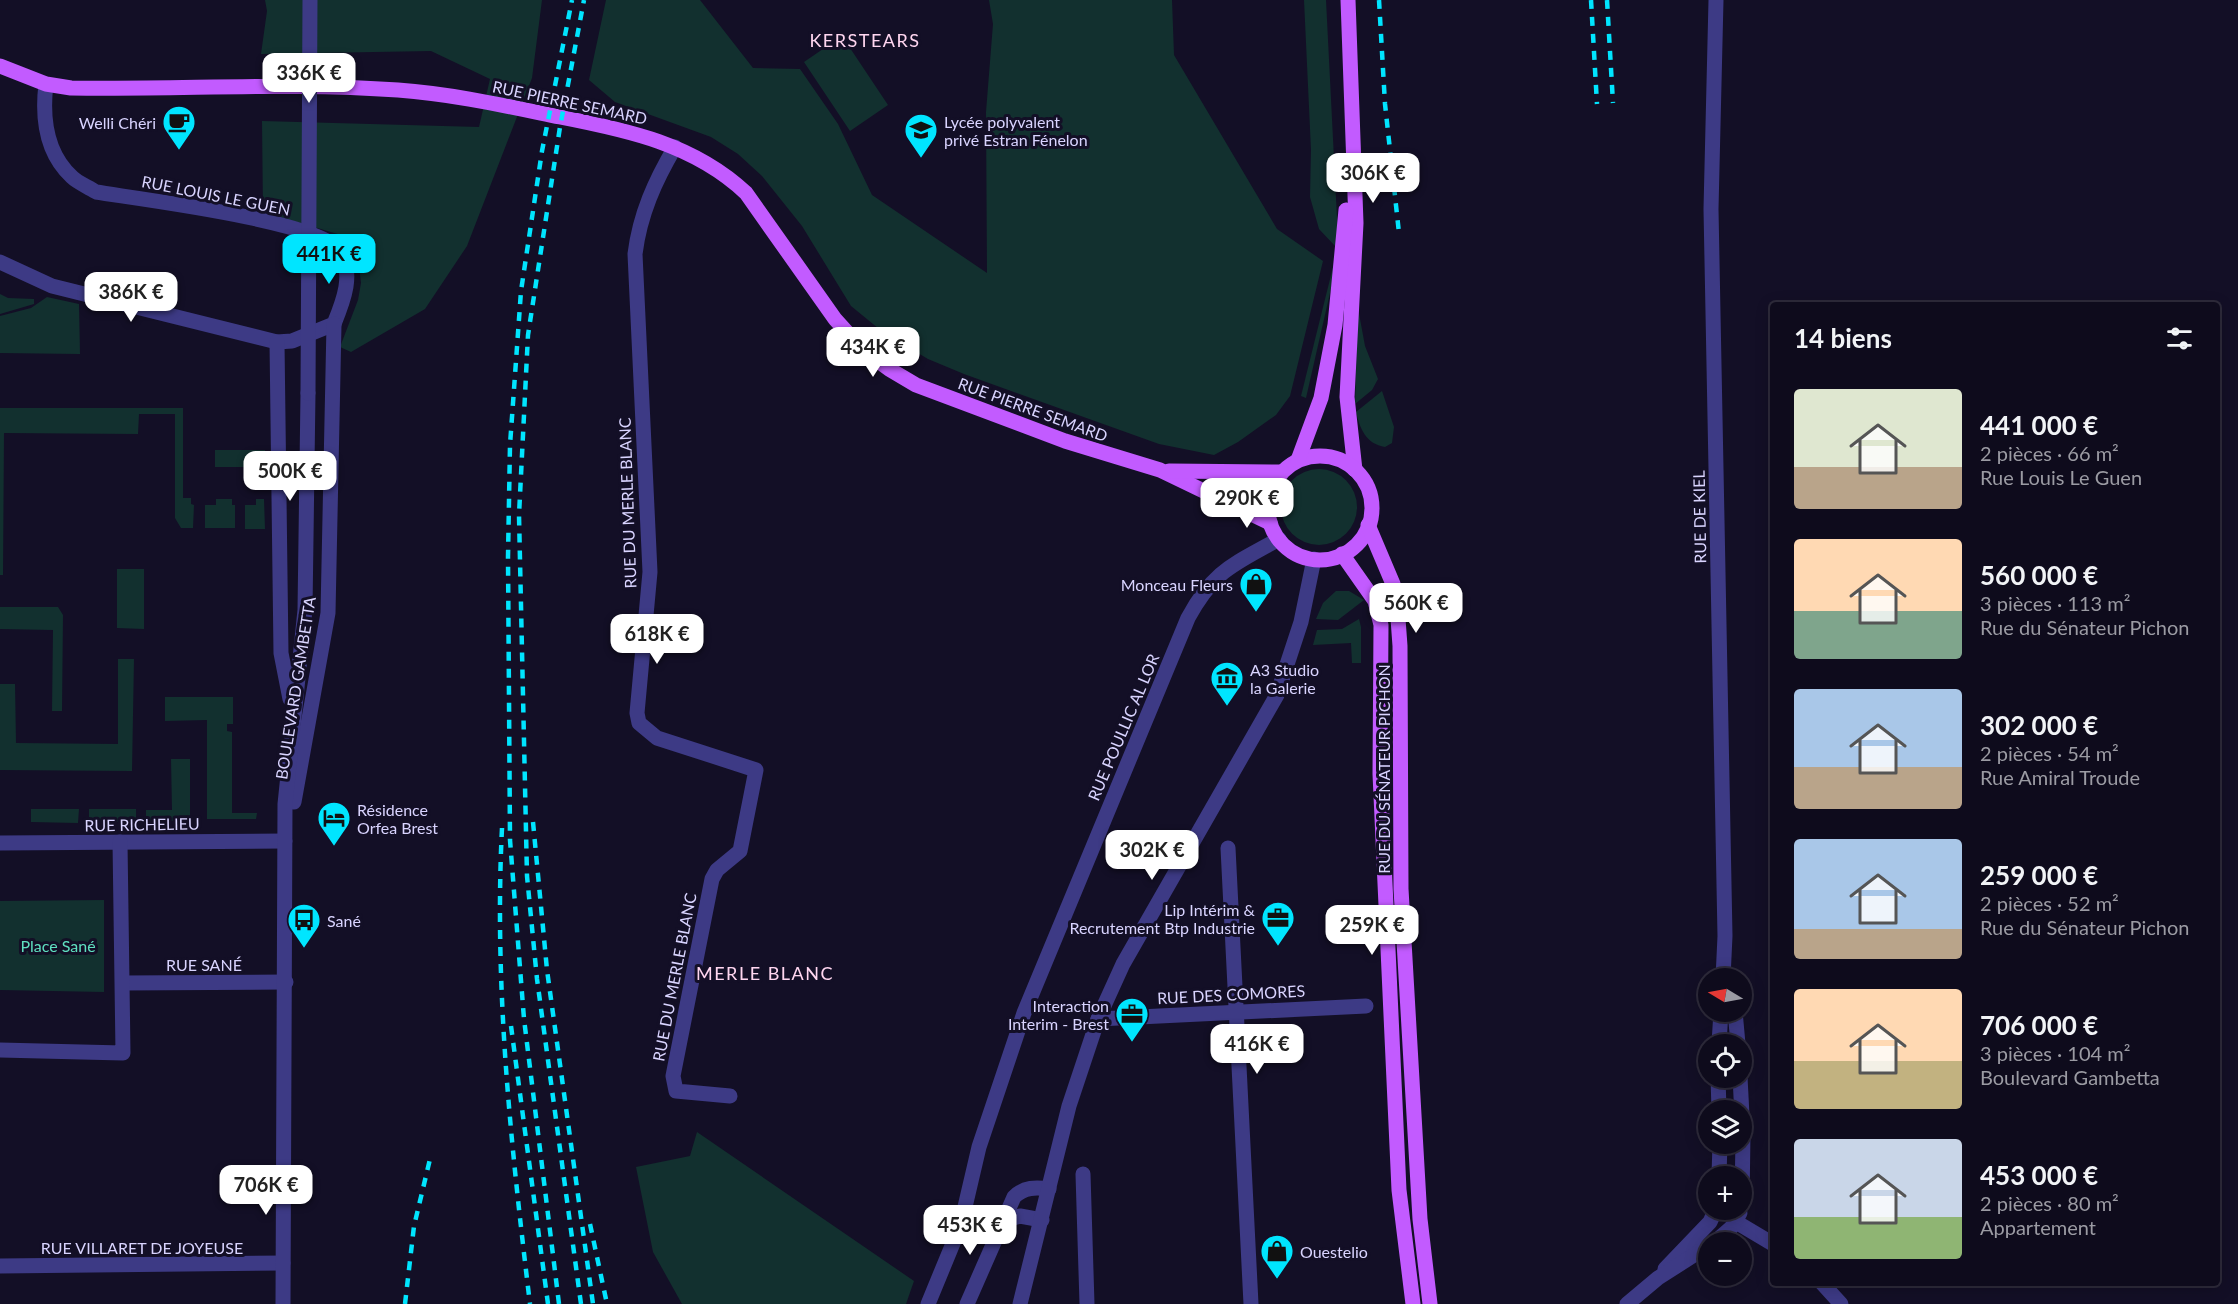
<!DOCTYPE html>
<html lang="fr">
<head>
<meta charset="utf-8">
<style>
  :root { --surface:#0e0b1c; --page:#171425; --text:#f1f3f6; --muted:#9b9ba3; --line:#2e2b3b; --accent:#00e5ff }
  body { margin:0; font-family:Lato,sans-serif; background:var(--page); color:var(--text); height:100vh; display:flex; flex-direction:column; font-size:22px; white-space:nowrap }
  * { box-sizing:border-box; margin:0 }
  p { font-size:20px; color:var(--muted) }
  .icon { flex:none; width:33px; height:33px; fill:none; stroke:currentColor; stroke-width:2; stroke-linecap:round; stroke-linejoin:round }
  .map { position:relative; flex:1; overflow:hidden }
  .panel { position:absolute; left:1770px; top:302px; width:450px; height:984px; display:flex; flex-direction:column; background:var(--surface); border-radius:6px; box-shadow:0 3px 15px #0003,0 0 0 2px var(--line) }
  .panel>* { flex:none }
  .needle { width:39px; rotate:280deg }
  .fabs { position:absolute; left:1698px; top:968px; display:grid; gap:12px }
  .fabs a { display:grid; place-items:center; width:54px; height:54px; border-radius:50%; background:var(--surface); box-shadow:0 3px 15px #0003,0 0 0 2px var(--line); font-size:30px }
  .price { position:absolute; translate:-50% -51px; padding:0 14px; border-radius:12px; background:#fff; color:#222; font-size:20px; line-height:39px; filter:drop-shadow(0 2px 3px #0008) }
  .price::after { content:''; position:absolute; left:50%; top:36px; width:18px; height:14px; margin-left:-9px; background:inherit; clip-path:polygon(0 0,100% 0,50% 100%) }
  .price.on { background:var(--accent); color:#111 }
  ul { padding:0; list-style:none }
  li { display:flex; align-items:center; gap:18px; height:150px; padding:0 24px }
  li span { display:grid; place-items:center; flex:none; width:168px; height:120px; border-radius:6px; color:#555 }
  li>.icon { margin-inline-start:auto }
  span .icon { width:72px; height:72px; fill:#fffc; stroke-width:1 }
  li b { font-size:26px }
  h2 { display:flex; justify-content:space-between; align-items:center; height:72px; padding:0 24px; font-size:26px }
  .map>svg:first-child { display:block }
</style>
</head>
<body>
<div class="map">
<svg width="2238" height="1304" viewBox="0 0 2238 1304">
  <rect width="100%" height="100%" fill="#130f26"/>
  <!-- green -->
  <g fill="#12302f">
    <path d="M265,0H542L532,78L467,246L425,309L351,352L340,347L358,300L361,283L358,256L341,235L263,212L262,121L479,127L490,79L431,51L261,54L267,11Z"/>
    <path d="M606,0H700L753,68L800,69L838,124L872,195L987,273L986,112L993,24L989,0H1172L1174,55L1277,229L1323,261L1290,396L1276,415L1238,442L1214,455L1159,444L964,374L928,359L884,333L851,306L802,226L762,176L738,154L711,137L615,102L589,80Z"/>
    <path d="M1304,0H1326L1338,238L1336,247L1319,229L1310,197L1311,150Z"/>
    <path d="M842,36L888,105L850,131L804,62Z"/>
    <path d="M1334,263L1335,271L1306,398L1301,396Z"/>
    <path d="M0,294L8,298L34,299V304L0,314Z"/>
    <path d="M47,297L79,304L80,354L0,353V316L31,308Z"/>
    <path d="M1358,308L1365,346L1378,379L1372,390L1355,404Z"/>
    <path d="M1382,391L1394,427L1392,443L1385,447C1366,444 1360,429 1356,412Z"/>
    <path d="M0,408H183V498H191V504L194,505L193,528H181L175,518V414H139L138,434L4,433L3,575H0Z"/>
    <rect x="215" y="450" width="50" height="17"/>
    <circle cx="1319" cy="507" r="38"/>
    <path d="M216,499H232V505H235V528H205V505H216Z"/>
    <path d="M256,499H264L265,529H245V505H256Z"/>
    <path d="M117,569H144V629L117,628Z"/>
    <path d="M1336,591H1349L1364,600L1338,620L1316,619L1323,603Z"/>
    <path d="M0,607H58L63,615L62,711H52L53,630L0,629Z"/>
    <path d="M1359,619L1361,627V663H1352L1351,643L1313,645L1317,630L1342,629Z"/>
    <path d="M118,659H134L132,771L0,770V684H15L16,743L118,744Z"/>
    <path d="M165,697H233V724H227V731L232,732V813H257L256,819H207V720L165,721Z"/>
    <path d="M171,759H190V821H146V810H172Z"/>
    <path d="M31,809H79L78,823L31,822Z"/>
    <rect x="89" y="809" width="47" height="13"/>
    <path d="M104,900V992L0,990V901Z"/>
    <path d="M697,1132L914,1281L906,1304H682L653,1252L636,1167L690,1156Z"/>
  </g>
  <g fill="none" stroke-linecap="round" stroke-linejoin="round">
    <!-- minor -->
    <g stroke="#3d3a85" stroke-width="15">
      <path d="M1716,0L1711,209L1725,936L1723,978"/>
      <path d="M675,147C655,181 640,214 635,254L650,572L637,713L639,723L657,738L756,770L740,851L717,870L712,879L673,1076L676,1091L730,1096"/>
      <path d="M0,262L52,286L277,342L292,341L334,324C343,302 355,273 339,250C318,221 139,199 96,192C89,187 78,183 72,177C46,153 42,117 46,84"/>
      <path d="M277,342L281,653L290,699"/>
      <path d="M294,802L328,613L334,324"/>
      <path d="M0,843L285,841"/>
      <path d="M1228,848L1251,1304"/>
      <path d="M123,983L286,982"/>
      <path d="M1735,1011L1738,1044"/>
      <path d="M1098,1019L1366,1006"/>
      <path d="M1719,1044L1721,1011"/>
      <path d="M0,1050L123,1053L120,842"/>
      <path d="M1718,1077L1719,1110"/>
      <path d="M1740,1077L1743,1135L1742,1202"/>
      <path d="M1083,1174L1087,1304"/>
      <path d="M1719,1176L1720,1143"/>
      <path d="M1004,1221L1020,1216L1042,1220"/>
      <path d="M1736,1222L1773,1244"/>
      <path d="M1715,1242L1731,1228L1740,1213"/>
      <path d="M0,1266L283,1263"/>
      <path d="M1665,1269L1710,1222L1716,1209"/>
      <path d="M1821,1282L1841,1304"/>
      <path d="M283,1304L285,804L305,610L308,393"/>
      <path d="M928,1304L961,1224L979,1147L1024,1013L1188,618C1214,570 1233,565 1279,539"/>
      <path d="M967,1304L1014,1197C1024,1187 1036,1187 1049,1189"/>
      <path d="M1020,1304L1069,1106L1098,1019L1123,964L1277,695L1301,622L1314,559"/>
      <path d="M1627,1304L1658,1278L1708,1246"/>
    </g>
    <!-- major -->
    <g stroke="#c25bff" stroke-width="15">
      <path d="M1348,0L1356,223L1347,397L1355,470"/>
      <path d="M0,66L46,84L71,88C179,90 290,82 398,90C453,94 506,106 560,117C627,130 694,144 746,193L835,319L863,350L889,369L916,385L1065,441L1160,470L1270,523"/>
      <circle cx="1320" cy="508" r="52"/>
      <path d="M1298,460L1321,398L1335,325L1346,210"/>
      <path d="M1169,471L1282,472"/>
      <path d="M1368,525L1393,584L1397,605L1400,646L1401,889L1420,1219L1430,1304"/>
      <path d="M1342,554L1375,601L1381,625L1380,774L1399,1190L1413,1304"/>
    </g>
    <!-- rail -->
    <g stroke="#00e5ff" stroke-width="4.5" stroke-dasharray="9 8" stroke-linecap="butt">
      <path d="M1379,0L1385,104L1399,233"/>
      <path d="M1591,0L1597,104"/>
      <path d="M1607,0L1613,103"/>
      <path d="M533,822L547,970L593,1304"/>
      <path d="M502,828C494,987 511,1146 530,1304"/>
      <path d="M511,1026L548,1304"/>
      <path d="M590,1224L607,1304"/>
      <path d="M405,1304L414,1226L431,1155"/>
      <path d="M559,1304L524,1019L510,840L508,557L510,445L521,291L542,151L572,0"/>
      <path d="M581,1304L537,979L527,876L519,515L528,335L560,127L584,0"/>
    </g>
    <!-- minor-bridge -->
    <path stroke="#3d3a85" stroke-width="15" d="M308,393L310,0"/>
  </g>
  <!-- icons -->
  <defs>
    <g id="cafe-pin" transform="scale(1.725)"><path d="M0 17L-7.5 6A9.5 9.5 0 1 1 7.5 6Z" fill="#00e5ff" stroke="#130f26"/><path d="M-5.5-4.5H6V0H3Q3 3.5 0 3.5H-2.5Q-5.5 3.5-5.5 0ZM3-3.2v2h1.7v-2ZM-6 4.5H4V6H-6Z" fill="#111"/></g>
    <g id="school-pin" transform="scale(1.725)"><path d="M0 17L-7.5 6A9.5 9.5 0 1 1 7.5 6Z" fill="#00e5ff" stroke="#130f26"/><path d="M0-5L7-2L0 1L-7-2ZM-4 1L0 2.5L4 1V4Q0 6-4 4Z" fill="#111"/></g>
    <g id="shop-pin" transform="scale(1.725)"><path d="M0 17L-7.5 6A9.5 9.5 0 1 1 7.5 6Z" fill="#00e5ff" stroke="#130f26"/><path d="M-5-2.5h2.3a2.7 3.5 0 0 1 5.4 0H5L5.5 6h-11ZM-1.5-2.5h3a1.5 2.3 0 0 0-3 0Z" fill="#111"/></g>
    <g id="museum-pin" transform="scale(1.725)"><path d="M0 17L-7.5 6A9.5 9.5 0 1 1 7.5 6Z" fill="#00e5ff" stroke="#130f26"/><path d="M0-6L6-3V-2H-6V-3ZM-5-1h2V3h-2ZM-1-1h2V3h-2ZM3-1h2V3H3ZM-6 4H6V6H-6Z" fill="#111"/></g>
    <g id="hotel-pin" transform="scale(1.725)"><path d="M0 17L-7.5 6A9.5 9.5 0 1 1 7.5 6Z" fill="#00e5ff" stroke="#130f26"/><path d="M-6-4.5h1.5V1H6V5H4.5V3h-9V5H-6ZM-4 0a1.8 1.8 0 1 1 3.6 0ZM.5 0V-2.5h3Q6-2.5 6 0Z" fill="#111"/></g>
    <g id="office-pin" transform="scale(1.725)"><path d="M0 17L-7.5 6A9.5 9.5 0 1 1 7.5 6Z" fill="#00e5ff" stroke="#130f26"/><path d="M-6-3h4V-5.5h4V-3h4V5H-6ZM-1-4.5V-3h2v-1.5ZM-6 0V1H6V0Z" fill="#111"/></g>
    <g id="bus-pin" transform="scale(1.725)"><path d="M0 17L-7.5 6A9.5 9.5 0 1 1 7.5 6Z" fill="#00e5ff" stroke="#130f26"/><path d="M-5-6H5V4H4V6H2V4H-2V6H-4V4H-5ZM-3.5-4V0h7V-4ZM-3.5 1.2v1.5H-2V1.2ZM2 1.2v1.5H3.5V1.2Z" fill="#111"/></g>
  </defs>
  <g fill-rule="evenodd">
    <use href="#cafe-pin" x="179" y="122"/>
    <use href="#school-pin" x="921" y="130"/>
    <use href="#shop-pin" x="1256" y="584"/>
    <use href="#museum-pin" x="1227" y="678"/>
    <use href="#hotel-pin" x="334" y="818"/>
    <use href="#office-pin" x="1278" y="918"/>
    <use href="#bus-pin" x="304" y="920"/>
    <use href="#office-pin" x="1132" y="1014"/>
    <use href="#shop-pin" x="1277" y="1251"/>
  </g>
  <g text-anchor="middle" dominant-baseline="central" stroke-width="6" stroke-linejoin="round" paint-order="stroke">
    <!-- street labels -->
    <g font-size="16" fill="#d9d4ff" stroke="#130f26">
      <text transform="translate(570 102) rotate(12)">RUE PIERRE SEMARD</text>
      <text transform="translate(216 195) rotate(11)">RUE LOUIS LE GUEN</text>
      <text transform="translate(1033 409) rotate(20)">RUE PIERRE SEMARD</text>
      <text transform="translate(627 503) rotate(-92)">RUE DU MERLE BLANC</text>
      <text transform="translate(1699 517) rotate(-91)">RUE DE KIEL</text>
      <text transform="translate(295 688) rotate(-81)">BOULEVARD GAMBETTA</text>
      <text transform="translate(1123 727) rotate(-67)">RUE POULLIC AL LOR</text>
      <text transform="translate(1383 769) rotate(-90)">RUE DU SÉNATEUR PICHON</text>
      <text transform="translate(142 824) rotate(-1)">RUE RICHELIEU</text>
      <text x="204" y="964">RUE SANÉ</text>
      <text transform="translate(674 977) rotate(-79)">RUE DU MERLE BLANC</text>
      <text transform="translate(1231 994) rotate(-3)">RUE DES COMORES</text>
      <text x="142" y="1247">RUE VILLARET DE JOYEUSE</text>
    </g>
    <!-- poi labels -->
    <g font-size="16" fill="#d9d4ff" stroke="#130f26" text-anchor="start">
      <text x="944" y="121">Lycée polyvalent<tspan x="944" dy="18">privé Estran Fénelon</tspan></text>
      <text x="156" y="122" text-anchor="end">Welli Chéri</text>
      <text x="1233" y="584" text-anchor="end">Monceau Fleurs</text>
      <text x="1250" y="669">A3 Studio<tspan x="1250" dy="18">la Galerie</tspan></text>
      <text x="357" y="809">Résidence<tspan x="357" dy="18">Orfea Brest</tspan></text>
      <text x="1255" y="909" text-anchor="end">Lip Intérim &amp;<tspan x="1255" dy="18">Recrutement Btp Industrie</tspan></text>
      <text x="327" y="920">Sané</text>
      <text x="1109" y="1005" text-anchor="end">Interaction<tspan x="1109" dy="18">Interim - Brest</tspan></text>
      <text x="1300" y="1251">Ouestelio</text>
    </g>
    <!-- park labels -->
    <g font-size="16" fill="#5fe0c0" stroke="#130f26">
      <text x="58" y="945">Place Sané</text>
    </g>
    <!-- neighbourhood labels -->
    <g font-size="18" letter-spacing="1.5" fill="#ffd6f0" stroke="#130f26">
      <text x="865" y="40">KERSTEARS</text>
      <text x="765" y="973">MERLE BLANC</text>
    </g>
  </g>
</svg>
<div class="fabs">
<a><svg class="needle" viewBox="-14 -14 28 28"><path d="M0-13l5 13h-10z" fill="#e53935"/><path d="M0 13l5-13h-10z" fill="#9b9ba3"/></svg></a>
<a><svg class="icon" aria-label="locate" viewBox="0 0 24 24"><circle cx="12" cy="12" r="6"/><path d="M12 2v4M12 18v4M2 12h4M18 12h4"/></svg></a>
<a><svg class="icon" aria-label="layers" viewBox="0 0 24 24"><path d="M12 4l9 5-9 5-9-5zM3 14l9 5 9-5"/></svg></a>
<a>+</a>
<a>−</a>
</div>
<b class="price" style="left:309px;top:104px">336K €</b>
<b class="price" style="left:1373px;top:204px">306K €</b>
<b class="price on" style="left:329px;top:285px">441K €</b>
<b class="price" style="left:131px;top:323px">386K €</b>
<b class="price" style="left:873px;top:378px">434K €</b>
<b class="price" style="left:290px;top:502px">500K €</b>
<b class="price" style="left:1247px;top:529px">290K €</b>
<b class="price" style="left:1416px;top:634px">560K €</b>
<b class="price" style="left:657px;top:665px">618K €</b>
<b class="price" style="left:1152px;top:881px">302K €</b>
<b class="price" style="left:1372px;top:956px">259K €</b>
<b class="price" style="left:1257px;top:1075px">416K €</b>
<b class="price" style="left:266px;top:1216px">706K €</b>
<b class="price" style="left:970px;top:1256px">453K €</b>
<section class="panel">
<h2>14 biens<svg class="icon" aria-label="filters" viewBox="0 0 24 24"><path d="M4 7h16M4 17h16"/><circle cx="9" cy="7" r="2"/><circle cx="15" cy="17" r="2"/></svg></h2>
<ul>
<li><span style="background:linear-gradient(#dfe7d0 65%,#b9a48a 0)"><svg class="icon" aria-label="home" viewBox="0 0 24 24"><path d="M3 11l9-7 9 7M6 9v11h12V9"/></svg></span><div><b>441 000 €</b><p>2 pièces · 66 m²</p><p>Rue Louis Le Guen</p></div></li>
<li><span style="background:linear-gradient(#ffd9b3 60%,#7fa58c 0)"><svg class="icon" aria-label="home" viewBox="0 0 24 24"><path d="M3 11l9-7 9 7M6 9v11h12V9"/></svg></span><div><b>560 000 €</b><p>3 pièces · 113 m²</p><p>Rue du Sénateur Pichon</p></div></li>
<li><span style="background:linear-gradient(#a9c7e8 65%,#b9a48a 0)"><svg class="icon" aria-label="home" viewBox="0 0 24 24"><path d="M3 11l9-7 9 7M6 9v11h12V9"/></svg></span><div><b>302 000 €</b><p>2 pièces · 54 m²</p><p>Rue Amiral Troude</p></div></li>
<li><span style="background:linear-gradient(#a9c7e8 75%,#b9a48a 0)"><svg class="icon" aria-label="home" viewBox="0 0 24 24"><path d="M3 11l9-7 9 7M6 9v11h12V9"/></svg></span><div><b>259 000 €</b><p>2 pièces · 52 m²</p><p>Rue du Sénateur Pichon</p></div></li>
<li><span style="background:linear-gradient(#ffd9b3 60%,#c2b280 0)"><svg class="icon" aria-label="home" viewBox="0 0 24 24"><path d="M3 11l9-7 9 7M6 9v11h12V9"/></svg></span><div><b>706 000 €</b><p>3 pièces · 104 m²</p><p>Boulevard Gambetta</p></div></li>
<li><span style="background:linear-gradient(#c9d6e8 65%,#8fb573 0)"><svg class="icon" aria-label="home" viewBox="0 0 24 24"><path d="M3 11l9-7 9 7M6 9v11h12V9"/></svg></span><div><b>453 000 €</b><p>2 pièces · 80 m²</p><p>Appartement</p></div></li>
</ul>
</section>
</div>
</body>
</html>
